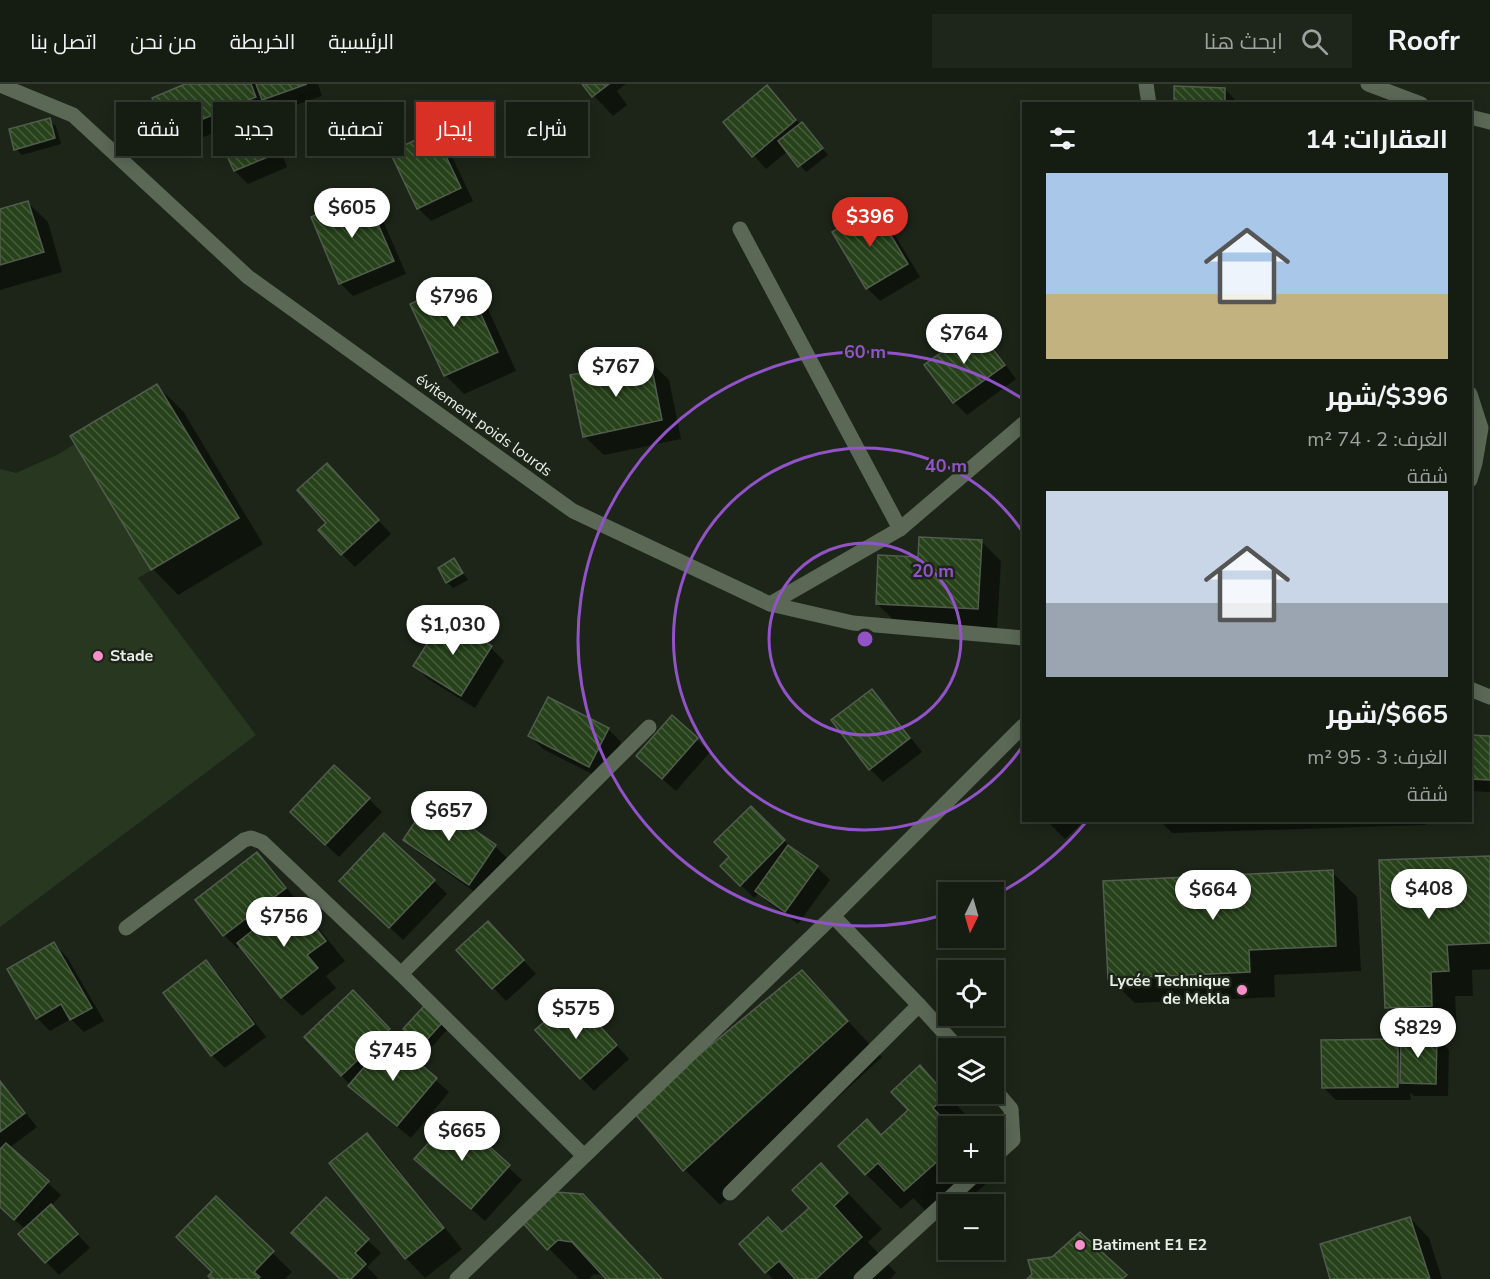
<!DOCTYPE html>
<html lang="ar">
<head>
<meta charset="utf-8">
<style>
  :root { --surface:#151c12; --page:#1e251b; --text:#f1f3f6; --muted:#9da19f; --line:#343a32; --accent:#d93025 }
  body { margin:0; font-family:"Nunito Sans",Cairo,sans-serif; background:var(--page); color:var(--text); direction:rtl; height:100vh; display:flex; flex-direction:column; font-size:22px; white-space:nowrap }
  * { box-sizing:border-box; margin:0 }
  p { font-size:20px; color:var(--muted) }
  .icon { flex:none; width:33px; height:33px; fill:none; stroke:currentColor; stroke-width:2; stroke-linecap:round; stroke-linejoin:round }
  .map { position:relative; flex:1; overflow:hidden; direction:ltr }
  .drawer { position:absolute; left:1022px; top:18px; width:450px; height:720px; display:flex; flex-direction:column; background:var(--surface); border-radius:0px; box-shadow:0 3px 15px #0003,0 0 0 2px var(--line); direction:rtl }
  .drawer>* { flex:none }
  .guide { position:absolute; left:18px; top:18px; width:570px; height:54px; direction:rtl; display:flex; gap:12px }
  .needle { width:39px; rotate:185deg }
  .controls { position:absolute; left:938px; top:798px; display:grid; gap:12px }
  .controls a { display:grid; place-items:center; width:66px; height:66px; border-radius:0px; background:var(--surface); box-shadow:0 3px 15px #0003,0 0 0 2px var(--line); font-size:30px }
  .price { position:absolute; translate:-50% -51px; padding:0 14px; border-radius:21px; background:#fff; color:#222; font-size:20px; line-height:39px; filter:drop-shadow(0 2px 3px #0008) }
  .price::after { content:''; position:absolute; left:50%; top:36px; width:18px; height:14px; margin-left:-9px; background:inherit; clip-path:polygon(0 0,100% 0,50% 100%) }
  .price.active { background:var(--accent); color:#fff }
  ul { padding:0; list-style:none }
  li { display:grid; align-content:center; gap:12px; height:318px; padding:0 24px }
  li span { display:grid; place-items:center; height:186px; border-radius:0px; color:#555 }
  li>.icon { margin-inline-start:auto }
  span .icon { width:108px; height:108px; fill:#fffc; stroke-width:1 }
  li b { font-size:26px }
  h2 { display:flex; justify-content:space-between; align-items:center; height:72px; padding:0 24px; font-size:26px }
  .pill { padding:0 21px; border-radius:0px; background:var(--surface); box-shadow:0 3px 15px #0003,0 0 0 2px var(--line); font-size:21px; line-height:54px }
  .pill.active { background:var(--accent); color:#fff }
  header { display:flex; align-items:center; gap:36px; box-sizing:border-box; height:84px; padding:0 30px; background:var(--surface); border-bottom:2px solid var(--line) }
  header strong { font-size:28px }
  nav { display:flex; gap:33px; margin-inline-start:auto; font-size:21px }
  .search { width:420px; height:54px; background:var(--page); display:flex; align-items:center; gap:15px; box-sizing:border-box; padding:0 21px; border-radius:0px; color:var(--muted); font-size:22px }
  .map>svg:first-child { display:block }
</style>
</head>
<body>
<header>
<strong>Roofr</strong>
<div class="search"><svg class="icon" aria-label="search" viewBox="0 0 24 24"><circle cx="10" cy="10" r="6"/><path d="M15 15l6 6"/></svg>ابحث هنا</div>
<nav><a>الرئيسية</a><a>الخريطة</a><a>من نحن</a><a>اتصل بنا</a></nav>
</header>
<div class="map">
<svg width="1490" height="1195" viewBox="0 0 1490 1195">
  <defs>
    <pattern id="building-back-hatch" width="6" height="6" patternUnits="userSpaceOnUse" patternTransform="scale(1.5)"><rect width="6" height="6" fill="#27421b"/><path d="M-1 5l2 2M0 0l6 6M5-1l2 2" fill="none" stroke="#465e3c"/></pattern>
  </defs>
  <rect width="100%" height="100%" fill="#1c2518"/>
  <!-- green -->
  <path fill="#283820" d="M144,315L225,442L138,494L256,651L0,843V385L16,389L59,370Z"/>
  <!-- shadow -->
  <g fill="#0007">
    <path d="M189,0H318L322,12L276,28L264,16L268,26L257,31L271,45L287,83L248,100L235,87L218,47L182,62L169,49L165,40L166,63L143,65L137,59L158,32L164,39Z"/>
    <path d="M583,0H626L617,7L627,21L613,32Z"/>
    <path d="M767,4L801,41L802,40L808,46L828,71L806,88L788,67L766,85L725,38Z"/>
    <path d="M1225,5L1239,20H1175Z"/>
    <path d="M49,36L56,42L61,60L22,71L16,65Z"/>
    <path d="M434,49L447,62L473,117L431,137L418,124Z"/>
    <path d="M365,112L378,125L406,190L353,212L340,199Z"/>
    <path d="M28,119L48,138L62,188L0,206V127Z"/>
    <path d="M874,125L887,138L920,193L880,217L867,204Z"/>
    <path d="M464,197L484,216L516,287L464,310L445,291Z"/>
    <path d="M976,245L989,258L1016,295L967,331L954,318L926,281Z"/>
    <path d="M649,276L669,296L681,355L604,371L584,352Z"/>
    <path d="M1470,287L1474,291L1470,326Z"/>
    <path d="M157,302L183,327L263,460L178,511L153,485L72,353Z"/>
    <path d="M339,394L391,450L355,483L342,470Z"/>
    <path d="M981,457L1001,477L997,544L897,539L877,520L920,475Z"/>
    <path d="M454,476L468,496L453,504L447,498Z"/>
    <path d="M491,564L504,577L475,624L428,595L415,582Z"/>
    <path d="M871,607L884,620L922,668L883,698L870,685Z"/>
    <path d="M672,633L710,668L676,707L651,685Z"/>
    <path d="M608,645L621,658L602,695L543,665L530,652Z"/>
    <path d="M1470,653L1490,654V708L1470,707Z"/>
    <path d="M369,715L382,728L339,773L305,741Z"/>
    <path d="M751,724L794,766L817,783L830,796L798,840L770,820L759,809L754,814L735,795L731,773Z"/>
    <path d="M1046,736H1085L1065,755Z"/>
    <path d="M1159,736H1425L1426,741L1172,749Z"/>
    <path d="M405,755L495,762L508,775L482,813L418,768Z"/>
    <path d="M257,770L270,783L298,818L296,819L312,836L345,877L326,892L336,904L302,932L282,913L241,862L237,864L224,851L197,816Z"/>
    <path d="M1490,773V885L1472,886L1473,912H1455L1457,947L1412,948L1387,923Z"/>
    <path d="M1332,788L1357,813L1361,887L1274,891L1275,913L1135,919L1109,894Z"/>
    <path d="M434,797L447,810L403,856L354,810Z"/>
    <path d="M501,852L536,890L506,917L458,866Z"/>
    <path d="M54,860L67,873L104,937L84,948L71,935L50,947L37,934Z"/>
    <path d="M206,878L219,891L266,953L225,984L212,971Z"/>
    <path d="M801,888L882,973L720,1121L685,1086L634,1026Z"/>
    <path d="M366,921L402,959L398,963L449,1008L411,1054L363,1015L306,953Z"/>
    <path d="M424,924L447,946L429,966L411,951Z"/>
    <path d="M591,947L610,954L629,975L594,1007L581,994Z"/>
    <path d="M1436,953L1449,966L1448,1012H1414L1410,1008L1411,1016H1336L1323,1003L1397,957L1402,961Z"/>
    <path d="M920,984L977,1042H948V1088H992L996,1091L963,1120H948V1134L940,1141L913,1114L901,1125L866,1090L882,1052L910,1026Z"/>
    <path d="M0,997L37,1043L9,1064L61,1111L51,1122L90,1164L59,1191L20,1150L25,1145L0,1123Z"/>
    <path d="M454,1033L522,1096L485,1137L429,1088Z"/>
    <path d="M367,1051L386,1070L462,1165L425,1194L406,1174Z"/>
    <path d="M821,1081L882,1145L868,1158L896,1189L890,1195H773L741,1160L782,1150L811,1124Z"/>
    <path d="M582,1111L618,1147L663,1195H608L606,1192L594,1190L589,1195H579L524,1139Z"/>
    <path d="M216,1114L292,1188L285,1195H213Z"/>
    <path d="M326,1115L381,1169L367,1183L378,1194L377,1195H341Z"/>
    <path d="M1410,1134L1429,1154L1442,1195H1332Z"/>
  </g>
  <!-- building -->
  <g fill="url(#building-back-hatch)" stroke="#525c4e" stroke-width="1.5">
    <path d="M185,0H251L256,13L167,50L152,14Z"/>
    <path d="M256,0H307L262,16Z"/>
    <path d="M582,0H609L592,13Z"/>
    <path d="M767,1L796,36L752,73L723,38Z"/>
    <path d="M1174,2L1225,4V20H1174Z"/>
    <path d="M258,30L275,70L234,87L216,48Z"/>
    <path d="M158,31L161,58L136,60L133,33Z"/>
    <path d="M50,34L55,54L14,66L9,45Z"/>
    <path d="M802,38L823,64L798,83L778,57Z"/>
    <path d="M434,47L461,104L417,125L390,68Z"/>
    <path d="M365,110L394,177L339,200L311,133Z"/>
    <path d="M28,117L44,168L0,181V125Z"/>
    <path d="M874,123L908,180L866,205L832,148Z"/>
    <path d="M465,195L498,268L444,292L410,220Z"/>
    <path d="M976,243L1005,281L953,319L924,281Z"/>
    <path d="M650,275L662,336L583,353L570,291Z"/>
    <path d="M157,300L239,434L151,486L70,352Z"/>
    <path d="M327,379L379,436L341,471L318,446L326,439L297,406Z"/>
    <path d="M919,453L982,456L978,525L876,520L878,471L918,473Z"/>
    <path d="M454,474L463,489L446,499L438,484Z"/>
    <path d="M444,533L492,562L461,612L413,582Z"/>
    <path d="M872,605L910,654L869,686L831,636Z"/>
    <path d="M548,613L609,644L589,683L528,652Z"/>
    <path d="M672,631L698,654L662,695L636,672Z"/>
    <path d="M1470,651L1490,652V696L1470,695Z"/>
    <path d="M334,681L370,714L325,761L290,728Z"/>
    <path d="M430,715L496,761L469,801L403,756Z"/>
    <path d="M751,722L785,756L740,802L720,782L729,773L714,758Z"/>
    <path d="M384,749L435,796L389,844L339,797Z"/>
    <path d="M788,761L818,782L785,828L755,807Z"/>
    <path d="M257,768L286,804L223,852L195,816Z"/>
    <path d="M1490,772V859L1447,861L1449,887L1431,888L1432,922L1385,924L1379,776Z"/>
    <path d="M1333,786L1336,862L1249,866L1250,888L1108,895L1103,797Z"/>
    <path d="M293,814L326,857L307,871L318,884L281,914L237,859Z"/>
    <path d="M488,837L524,876L492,905L456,866Z"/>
    <path d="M54,858L92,924L70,936L61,920L36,935L7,885Z"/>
    <path d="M206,876L254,940L211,972L163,909Z"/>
    <path d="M802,886L848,937L683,1087L632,1026Z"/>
    <path d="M353,906L390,945L341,992L304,953Z"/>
    <path d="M566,918L590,945L597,939L617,961L580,995L535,946Z"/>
    <path d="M424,922L442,939L422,961L403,945Z"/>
    <path d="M1401,951L1437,952L1436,1000L1400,999Z"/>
    <path d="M389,954L437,994L397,1042L348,1002Z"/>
    <path d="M1398,955V1003L1322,1004L1321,956Z"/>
    <path d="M920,981L947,1012L933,1024L950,1042H948V1068L904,1107L878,1079L865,1091L838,1062L867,1035L881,1051L908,1026L891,1008Z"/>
    <path d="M0,997L25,1029L0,1048Z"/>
    <path d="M454,1031L510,1081L471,1125L414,1075Z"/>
    <path d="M367,1049L444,1144L405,1175L329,1079Z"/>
    <path d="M6,1059L49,1097L14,1136L0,1123V1065Z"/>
    <path d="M821,1079L848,1109L834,1122L862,1153L816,1195H795L779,1177L765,1189L739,1160L768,1133L782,1148L809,1124L792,1106Z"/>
    <path d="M555,1108L583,1110L662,1195H606L572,1158L558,1156L547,1166L522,1138Z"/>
    <path d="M216,1112L274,1167L254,1188L260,1193L258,1195H211L208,1192L212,1188L176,1153Z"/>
    <path d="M326,1113L369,1155L355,1169L366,1180L351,1195H340L291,1149Z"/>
    <path d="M51,1120L78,1150L45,1179L18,1150Z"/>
    <path d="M1410,1133L1430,1195H1330L1320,1160Z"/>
    <path d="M1080,1148L1127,1191L1122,1195H1027L1032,1190L1028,1176L1052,1173Z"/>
  </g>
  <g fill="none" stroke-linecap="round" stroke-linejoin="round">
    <!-- minor -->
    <g stroke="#5b6856" stroke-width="15">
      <path d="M1146,0L1149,20"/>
      <path d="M1368,0L1421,20"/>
      <path d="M0,1L73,31L248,193L573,427L770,520L853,539L1023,554"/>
      <path d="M1470,33L1490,38"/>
      <path d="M740,145L900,445"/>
      <path d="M1470,310L1481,344L1475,379L1470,396"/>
      <path d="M770,520L900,445L1023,340"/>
      <path d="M1470,605L1490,613"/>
      <path d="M833,832L919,921L958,964"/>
      <path d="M126,844L244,756L251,754L262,758L401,890L584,1072"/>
      <path d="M401,890L649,643"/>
      <path d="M993,1004L1011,1025L1013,1056L993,1074"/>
      <path d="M730,1109L919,921"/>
      <path d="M457,1195L833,832L1023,642"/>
      <path d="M861,1195L978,1088"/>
    </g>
  </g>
  <!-- distance rings -->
  <g fill="none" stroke="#9153c7" stroke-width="3">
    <circle cx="865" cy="555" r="96"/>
    <path d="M1022 663A191 191 0 1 1 1022 447"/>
    <path d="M1086 738A287 287 0 0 1 993 812M947 830A287 287 0 1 1 1021 314"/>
  </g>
  <!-- markers -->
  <g fill="#f98fca" stroke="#1c2518" stroke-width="2">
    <circle cx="98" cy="572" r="6"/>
    <circle cx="1242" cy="906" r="6"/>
    <circle cx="1080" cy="1161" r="6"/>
  </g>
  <g text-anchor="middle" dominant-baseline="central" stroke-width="5" stroke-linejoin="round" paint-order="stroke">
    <!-- street labels -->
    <g font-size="16" fill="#e8eee6" stroke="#1c2518">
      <text transform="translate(484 341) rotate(36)">évitement poids lourds</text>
    </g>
    <!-- poi labels -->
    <g font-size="16" font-weight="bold" fill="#e8eee6" stroke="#1c2518" text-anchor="start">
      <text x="110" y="572">Stade</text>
      <text x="1230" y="897" text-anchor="end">Lycée Technique<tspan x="1230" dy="18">de Mekla</tspan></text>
      <text x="1092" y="1161">Batiment E1 E2</text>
    </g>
  </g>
  <circle cx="865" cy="555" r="9" fill="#9153c7" stroke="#1c2518" stroke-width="3"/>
  <g font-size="18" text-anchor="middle" font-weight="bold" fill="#9153c7" stroke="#1c2518" stroke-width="5" stroke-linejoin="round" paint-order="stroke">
    <text x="865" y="274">60 m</text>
    <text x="946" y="388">40 m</text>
    <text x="933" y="493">20 m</text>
  </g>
</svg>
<div class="controls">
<a><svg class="needle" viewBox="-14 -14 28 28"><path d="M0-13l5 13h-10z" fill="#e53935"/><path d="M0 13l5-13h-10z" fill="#9da19f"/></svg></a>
<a><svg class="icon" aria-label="locate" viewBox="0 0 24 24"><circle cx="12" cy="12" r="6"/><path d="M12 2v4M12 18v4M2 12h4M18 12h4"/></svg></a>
<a><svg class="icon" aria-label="layers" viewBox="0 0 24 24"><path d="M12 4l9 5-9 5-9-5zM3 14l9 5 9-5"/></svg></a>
<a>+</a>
<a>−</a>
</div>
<b class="price" style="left:352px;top:155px">$605</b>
<b class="price active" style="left:870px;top:164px">$396</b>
<b class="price" style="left:454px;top:244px">$796</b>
<b class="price" style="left:964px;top:281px">$764</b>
<b class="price" style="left:616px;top:314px">$767</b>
<b class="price" style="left:453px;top:572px">$1,030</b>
<b class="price" style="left:449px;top:758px">$657</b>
<b class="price" style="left:1429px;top:836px">$408</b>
<b class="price" style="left:1213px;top:837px">$664</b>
<b class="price" style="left:284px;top:864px">$756</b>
<b class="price" style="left:576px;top:956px">$575</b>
<b class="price" style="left:1418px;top:975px">$829</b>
<b class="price" style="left:393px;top:998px">$745</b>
<b class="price" style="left:462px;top:1078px">$665</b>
<div class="guide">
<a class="pill">شراء</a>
<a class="pill active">إيجار</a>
<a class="pill">تصفية</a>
<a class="pill">جديد</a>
<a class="pill">شقة</a>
</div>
<section class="drawer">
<h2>العقارات: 14<svg class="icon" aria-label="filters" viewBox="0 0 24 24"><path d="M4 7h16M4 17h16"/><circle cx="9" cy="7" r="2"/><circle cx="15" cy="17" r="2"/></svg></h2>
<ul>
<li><span style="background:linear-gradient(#a9c7e8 65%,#c2b280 0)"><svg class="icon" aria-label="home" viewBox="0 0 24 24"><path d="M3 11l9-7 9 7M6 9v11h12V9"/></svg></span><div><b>$396/شهر</b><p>الغرف: 2 · 74 m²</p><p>شقة</p></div></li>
<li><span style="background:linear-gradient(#c9d6e8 60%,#9aa5b1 0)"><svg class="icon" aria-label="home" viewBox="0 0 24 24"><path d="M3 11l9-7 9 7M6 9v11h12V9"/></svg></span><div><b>$665/شهر</b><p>الغرف: 3 · 95 m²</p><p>شقة</p></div></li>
</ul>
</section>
</div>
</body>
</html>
